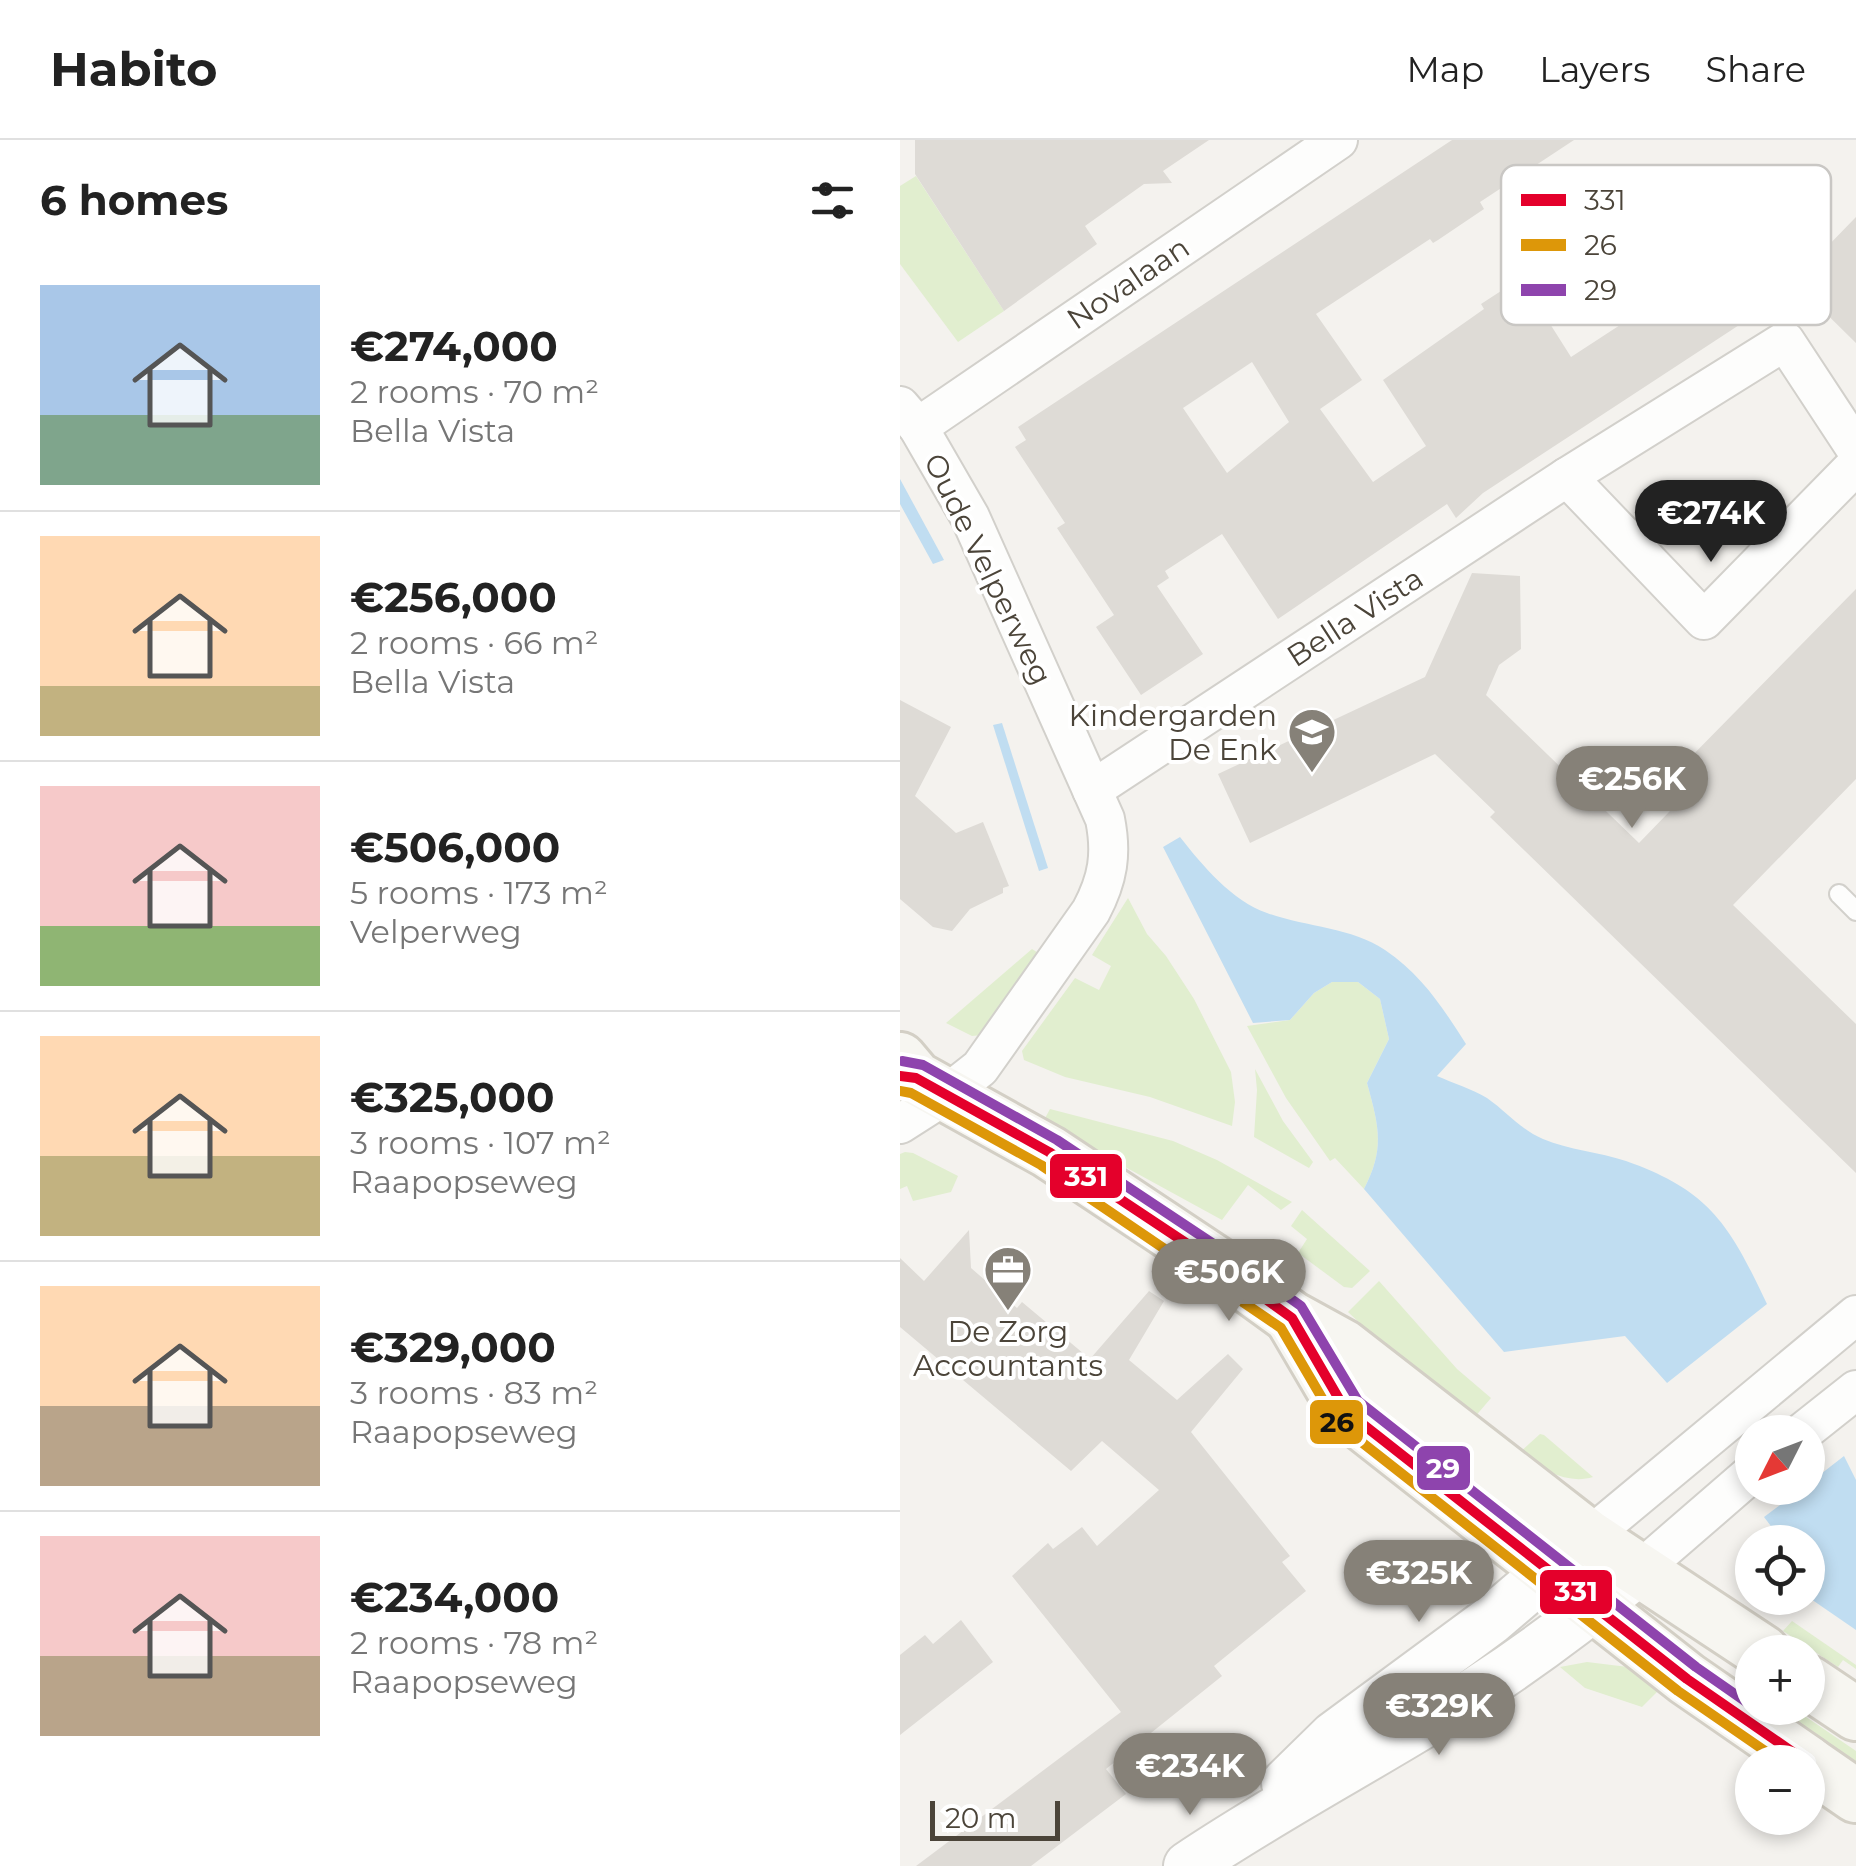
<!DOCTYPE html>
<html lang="en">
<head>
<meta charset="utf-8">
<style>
  :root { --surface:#fff; --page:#f6f6f6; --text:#222; --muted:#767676; --line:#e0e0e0; --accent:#868178 }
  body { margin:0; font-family:Montserrat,sans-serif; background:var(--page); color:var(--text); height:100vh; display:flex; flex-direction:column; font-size:38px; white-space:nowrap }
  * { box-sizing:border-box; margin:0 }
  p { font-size:32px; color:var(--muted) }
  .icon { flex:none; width:55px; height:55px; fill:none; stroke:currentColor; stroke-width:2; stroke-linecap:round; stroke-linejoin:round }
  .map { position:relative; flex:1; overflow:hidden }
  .side { display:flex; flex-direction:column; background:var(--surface); width:900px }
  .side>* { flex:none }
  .needle { width:65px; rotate:228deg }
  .controls { position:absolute; left:835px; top:1275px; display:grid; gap:20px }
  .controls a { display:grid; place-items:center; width:90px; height:90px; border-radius:50%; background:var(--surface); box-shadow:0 5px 15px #0003; font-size:50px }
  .scale { position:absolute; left:30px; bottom:25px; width:130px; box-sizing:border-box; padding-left:10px; border:5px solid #4b4439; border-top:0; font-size:28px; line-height:35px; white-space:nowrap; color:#4b4439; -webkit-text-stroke:8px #fff; paint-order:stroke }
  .price { position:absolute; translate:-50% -85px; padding:0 22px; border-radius:35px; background:var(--accent); color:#fff; font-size:32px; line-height:65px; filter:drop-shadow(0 2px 5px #0008) }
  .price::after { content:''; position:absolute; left:50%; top:60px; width:30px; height:22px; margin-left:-15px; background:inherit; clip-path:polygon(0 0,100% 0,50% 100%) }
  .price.current { background:#222; color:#fff }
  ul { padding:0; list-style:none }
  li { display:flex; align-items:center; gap:30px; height:250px; padding:0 40px }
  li+li { border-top:2px solid var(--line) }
  li span { display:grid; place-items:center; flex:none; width:280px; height:200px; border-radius:0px; color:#555 }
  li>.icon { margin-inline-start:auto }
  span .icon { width:120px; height:120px; fill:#fffc; stroke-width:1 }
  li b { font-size:42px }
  h2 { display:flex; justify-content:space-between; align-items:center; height:120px; padding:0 40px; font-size:42px }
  header { display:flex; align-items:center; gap:60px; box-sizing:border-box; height:140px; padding:0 50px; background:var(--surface); border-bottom:2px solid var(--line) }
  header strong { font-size:48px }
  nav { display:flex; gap:55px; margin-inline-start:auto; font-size:35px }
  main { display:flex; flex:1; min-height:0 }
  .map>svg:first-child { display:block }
</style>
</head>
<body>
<header>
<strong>Habito</strong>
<nav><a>Map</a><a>Layers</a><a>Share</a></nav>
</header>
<main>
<section class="side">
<h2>6 homes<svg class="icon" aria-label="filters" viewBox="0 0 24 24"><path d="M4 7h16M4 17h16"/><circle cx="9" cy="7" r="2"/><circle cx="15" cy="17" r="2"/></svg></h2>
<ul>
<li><span style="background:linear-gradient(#a9c7e8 65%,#7fa58c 0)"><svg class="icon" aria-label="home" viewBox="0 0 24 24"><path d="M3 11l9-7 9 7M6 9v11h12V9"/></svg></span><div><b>€274,000</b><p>2 rooms · 70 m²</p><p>Bella Vista</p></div></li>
<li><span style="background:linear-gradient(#ffd9b3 75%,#c2b280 0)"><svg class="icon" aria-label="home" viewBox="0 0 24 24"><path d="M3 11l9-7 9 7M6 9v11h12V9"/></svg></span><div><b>€256,000</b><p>2 rooms · 66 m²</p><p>Bella Vista</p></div></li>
<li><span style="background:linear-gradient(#f6c9c9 70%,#8fb573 0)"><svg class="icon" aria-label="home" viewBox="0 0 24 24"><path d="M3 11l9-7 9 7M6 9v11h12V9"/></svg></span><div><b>€506,000</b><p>5 rooms · 173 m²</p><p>Velperweg</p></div></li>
<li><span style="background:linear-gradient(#ffd9b3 60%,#c2b280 0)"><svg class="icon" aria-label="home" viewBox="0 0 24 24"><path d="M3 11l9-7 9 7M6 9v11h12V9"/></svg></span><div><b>€325,000</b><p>3 rooms · 107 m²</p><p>Raapopseweg</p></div></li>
<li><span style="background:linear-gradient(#ffd9b3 60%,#b9a48a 0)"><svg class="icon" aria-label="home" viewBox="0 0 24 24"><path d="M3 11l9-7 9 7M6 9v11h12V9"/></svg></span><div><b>€329,000</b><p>3 rooms · 83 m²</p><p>Raapopseweg</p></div></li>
<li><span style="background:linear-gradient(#f6c9c9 60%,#b9a48a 0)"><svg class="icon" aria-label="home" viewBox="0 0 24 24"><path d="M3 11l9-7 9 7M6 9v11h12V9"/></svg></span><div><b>€234,000</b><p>2 rooms · 78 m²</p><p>Raapopseweg</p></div></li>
</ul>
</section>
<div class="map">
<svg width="956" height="1726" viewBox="0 0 956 1726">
  <rect width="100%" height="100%" fill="#f4f2ee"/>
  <!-- green -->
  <g fill="#e1eecf">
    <path d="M16,36L104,171L58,202L0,124V46Z"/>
    <path d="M228,758L247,794L266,816L294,859L331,932L335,962L332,986L250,957L165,937L124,920L122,911L175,838L199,850L211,826L192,815Z"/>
    <path d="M132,809L143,816L83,895L72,896L46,883Z"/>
    <path d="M432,842H458L480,859L489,899L467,943C479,987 485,1008 464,1049L435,1018L430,1021L386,958L347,886L390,880L414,853Z"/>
    <path d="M355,929L383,981L413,1022L409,1028L354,997L357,950Z"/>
    <path d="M150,969L273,1001L317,1020L392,1062L381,1070L348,1045L322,1080L143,982Z"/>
    <path d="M5,1012L13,1013L58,1036L51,1052L13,1061L7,1046L0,1049V1014Z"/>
    <path d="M402,1070L470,1131L452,1148L444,1147L398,1113L407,1099L391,1086Z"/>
    <path d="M479,1141L557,1229L591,1258L568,1285L448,1172Z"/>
    <path d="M640,1294L644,1295L693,1337C667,1345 639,1329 619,1313Z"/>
    <path d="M892,1481L956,1525V1529L943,1520L938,1527L883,1491Z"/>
    <path d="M687,1522L728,1527L763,1546L742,1567L685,1548L660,1527Z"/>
    <path d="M874,1568H893L956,1611V1624Z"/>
  </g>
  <!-- water -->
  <g fill="#c0ddf1">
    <path d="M0,339L44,420L33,424L0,364Z"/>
    <path d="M102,583L148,728L139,731L93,585Z"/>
    <path d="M280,697C302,725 332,761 367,773C405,787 451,787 485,810C522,835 543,868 566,904L537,936C553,943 572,949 587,958C607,972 620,989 643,999C669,1010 699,1012 726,1021C811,1051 830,1086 867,1164L767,1243L725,1196L604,1212L464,1049C485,1008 479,987 467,943L489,899L480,859L458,842H432L414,853L390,880L353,883L263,707Z"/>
    <path d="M944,1316L956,1340V1490L908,1457V1402H883L864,1377L903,1348H908V1344Z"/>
  </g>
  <!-- building -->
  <g fill="#dedbd6" fill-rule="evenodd">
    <path d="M15,0H309L263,31L272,43L244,44L185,86L197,104L104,171L15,34Z"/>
    <path d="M552,0H674L580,62L584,69L538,100L533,103L530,99L416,174L462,240L420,269L473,342L526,306L483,240L584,169L581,164L621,138L671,217L740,172L743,177L826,122L859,172L583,353L556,378L547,364L378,479L322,394L265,431L269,438L257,446L303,514L241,555L196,487L214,475L157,388L165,383L115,307L126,300L118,287ZM352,222L389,282L327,333L283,268Z"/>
    <path d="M956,77V203L886,134L916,104L923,111Z"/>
    <path d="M572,433L620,436L621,509L599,525L586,555L739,703L797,643L781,627L956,449V639L833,765L956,884V1033L590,677L595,672L535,614L350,703L318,634L525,537Z"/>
    <path d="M0,560L51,587L15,656L56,693L83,682L109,746L103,748V753L70,769L52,791L33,787L0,759Z"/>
    <path d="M69,1090L71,1128L117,1168L122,1162L190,1219L249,1151L264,1161L229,1220L277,1260L328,1214L343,1229L291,1292L390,1416L382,1422L406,1451L314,1526L322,1536L206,1629L226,1654L131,1726H16L221,1572L112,1436L148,1403L153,1409L182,1387L197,1406L259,1350L202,1301L171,1331L0,1187V1118L24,1141Z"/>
    <path d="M61,1480L93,1522L0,1595V1515L25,1495L33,1504Z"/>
  </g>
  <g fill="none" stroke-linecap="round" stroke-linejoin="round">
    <!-- service casing -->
    <g stroke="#d2d0cb" stroke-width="22">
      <path id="service" d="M939,754L956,771"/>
    </g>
    <!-- minor casing -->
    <g stroke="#d2d0cb" stroke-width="42">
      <g id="minor">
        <path d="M0,266L18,287L70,377L205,679C212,714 208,739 191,771L80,928L47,954L0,984"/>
        <path d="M18,287L438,0"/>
        <path d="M667,337L804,480L956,325"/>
        <path d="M192,650L667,337L885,201L956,309"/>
        <path d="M903,1292L956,1250"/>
        <path d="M689,1397L956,1175"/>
        <path d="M740,1430L852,1333"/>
      </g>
    </g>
    <!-- tertiary casing -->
    <g stroke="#d2d0cb" stroke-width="52">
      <g id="tertiary">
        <path d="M386,1643L434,1596L590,1481L679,1405"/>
        <path d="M288,1726C383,1662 485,1610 581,1548C636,1512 689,1472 740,1430"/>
      </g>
    </g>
    <!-- secondary casing -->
    <g stroke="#d3cfc5" stroke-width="58">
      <g id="secondary">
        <path d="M0,919L16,938L149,1012L316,1123L392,1178L443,1206L689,1397L863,1512"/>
        <path d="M392,1179L446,1271L787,1539L907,1622"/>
        <path d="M908,1542L956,1574"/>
        <path d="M908,1623L956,1656"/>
      </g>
    </g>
    <!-- service -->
    <use href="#service" stroke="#fdfdfc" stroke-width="18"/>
    <!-- minor -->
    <use href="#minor" stroke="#fdfdfc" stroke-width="38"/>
    <!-- tertiary -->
    <use href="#tertiary" stroke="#fdfdfc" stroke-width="48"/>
    <!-- secondary -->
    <use href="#secondary" stroke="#f7f6f1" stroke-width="52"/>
    <!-- bus-1 casing -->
    <g stroke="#fff" stroke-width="18">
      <path id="bus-1" d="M0,936L16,938L149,1012L316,1123L392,1178L446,1271L787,1539L907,1622"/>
    </g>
    <!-- bus-2 casing -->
    <g stroke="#fff" stroke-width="18">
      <path id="bus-2" d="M0,951L11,953L141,1025L381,1188L436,1282L778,1551L881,1622"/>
    </g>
    <!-- bus-3 casing -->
    <g stroke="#fff" stroke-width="18">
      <path id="bus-3" d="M2,921L23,925L157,1000L324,1111L401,1166L458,1261L796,1527L852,1566"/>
    </g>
    <!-- bus-1 -->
    <use href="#bus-1" stroke="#e4002b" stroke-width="10"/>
    <!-- bus-2 -->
    <use href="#bus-2" stroke="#dd9709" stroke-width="10"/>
    <!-- bus-3 -->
    <use href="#bus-3" stroke="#8e44ad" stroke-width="10"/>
  </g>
  <!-- icons -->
  <defs>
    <g id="school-pin" transform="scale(2.5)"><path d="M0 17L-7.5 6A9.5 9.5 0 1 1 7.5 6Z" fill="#868178" stroke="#fff"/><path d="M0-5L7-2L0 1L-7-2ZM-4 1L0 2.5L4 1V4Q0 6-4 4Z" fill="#fff"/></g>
    <g id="office-pin" transform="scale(2.5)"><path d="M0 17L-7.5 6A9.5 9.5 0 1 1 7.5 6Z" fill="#868178" stroke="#fff"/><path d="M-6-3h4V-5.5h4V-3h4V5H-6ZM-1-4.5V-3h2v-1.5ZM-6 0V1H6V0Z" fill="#fff"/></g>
  </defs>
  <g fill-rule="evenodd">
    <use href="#school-pin" x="412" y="592"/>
    <use href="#office-pin" x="108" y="1130"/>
  </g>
  <g text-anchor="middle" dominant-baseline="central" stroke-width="8" stroke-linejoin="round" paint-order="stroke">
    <!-- street labels -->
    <g font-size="30" fill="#4b4439" stroke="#fff">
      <text transform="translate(228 143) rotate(-34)">Novalaan</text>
      <text transform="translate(88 429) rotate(64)">Oude Velperweg</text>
      <text transform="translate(455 477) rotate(-33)">Bella Vista</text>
    </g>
    <!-- poi labels -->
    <g font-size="30" fill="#4b4439" stroke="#fff" text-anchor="end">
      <text x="377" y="575">Kindergarden<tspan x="377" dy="34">De Enk</tspan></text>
      <text x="108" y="1191" text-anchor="middle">De Zorg<tspan x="108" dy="34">Accountants</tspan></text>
    </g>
  </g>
  <!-- legend -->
  <rect x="601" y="25" width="330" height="160" rx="15" fill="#fff" stroke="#c9c7c4" stroke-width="2.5"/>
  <rect x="621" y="54" width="45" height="12" fill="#e4002b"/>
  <rect x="621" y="99" width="45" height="12" fill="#dd9709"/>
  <rect x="621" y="144" width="45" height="12" fill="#8e44ad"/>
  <g font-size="28" fill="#4b4439">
    <text x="684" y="70">331</text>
    <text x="684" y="115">26</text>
    <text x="684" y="160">29</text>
  </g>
  <g stroke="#fff" stroke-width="4">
    <rect x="148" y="1012" width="76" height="48" rx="10" fill="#e4002b"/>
    <rect x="408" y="1258" width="57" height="48" rx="10" fill="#dd9709"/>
    <rect x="515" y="1304" width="57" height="48" rx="10" fill="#8e44ad"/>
    <rect x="638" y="1428" width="76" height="48" rx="10" fill="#e4002b"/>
  </g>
  <g font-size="28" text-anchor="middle" font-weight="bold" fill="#fff">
    <text x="186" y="1046">331</text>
    <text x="543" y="1338">29</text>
    <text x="676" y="1461">331</text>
  </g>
  <g font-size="28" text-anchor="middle" font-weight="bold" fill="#111">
    <text x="437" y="1292">26</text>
  </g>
</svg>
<div class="controls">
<a><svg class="needle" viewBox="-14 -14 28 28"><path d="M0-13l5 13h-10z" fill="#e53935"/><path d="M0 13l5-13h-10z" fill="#767676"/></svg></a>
<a><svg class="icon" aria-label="locate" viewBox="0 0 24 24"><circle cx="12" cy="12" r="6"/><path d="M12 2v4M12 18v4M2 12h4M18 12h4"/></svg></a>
<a>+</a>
<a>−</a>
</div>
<div class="scale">20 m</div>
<b class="price current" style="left:811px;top:425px">€274K</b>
<b class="price" style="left:732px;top:691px">€256K</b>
<b class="price" style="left:329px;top:1184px">€506K</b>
<b class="price" style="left:519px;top:1485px">€325K</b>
<b class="price" style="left:539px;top:1618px">€329K</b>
<b class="price" style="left:290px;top:1678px">€234K</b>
</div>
</main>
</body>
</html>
